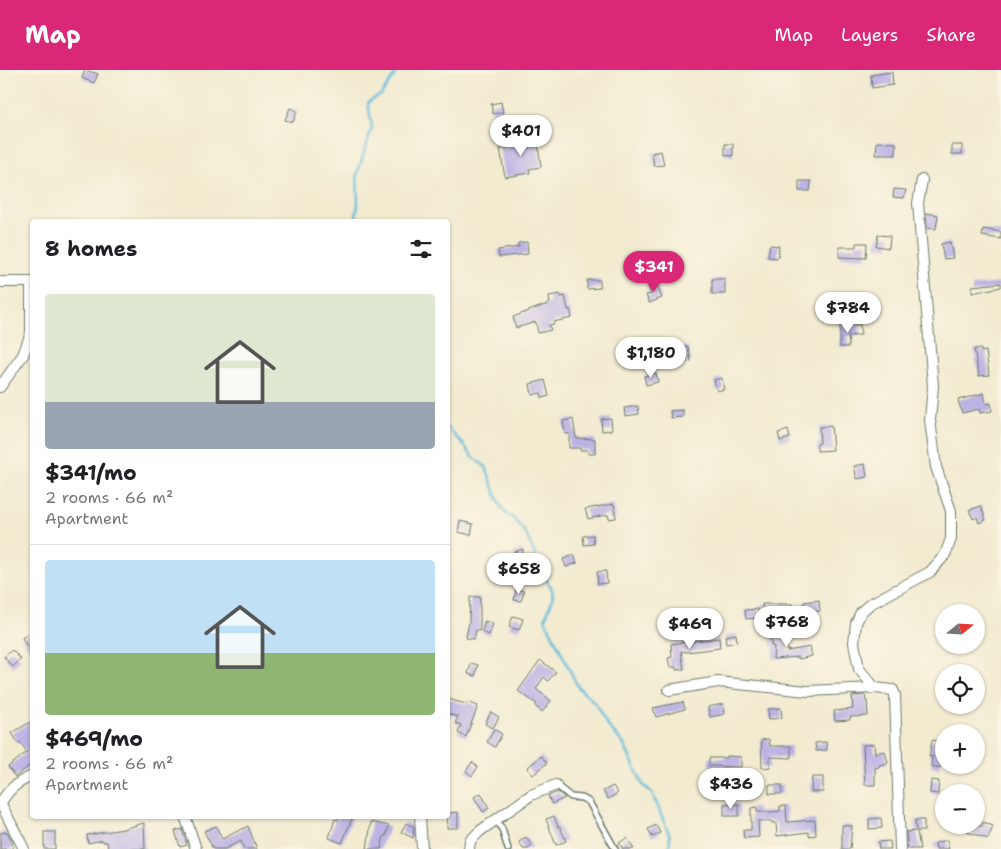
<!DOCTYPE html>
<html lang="en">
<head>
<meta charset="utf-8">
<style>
  :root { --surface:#fff; --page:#f6f6f6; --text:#202124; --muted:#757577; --line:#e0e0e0; --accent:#db2777 }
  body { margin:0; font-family:"Shantell Sans",sans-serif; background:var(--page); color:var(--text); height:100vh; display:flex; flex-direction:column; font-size:19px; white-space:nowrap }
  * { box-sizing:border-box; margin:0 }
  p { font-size:16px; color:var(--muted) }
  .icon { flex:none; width:28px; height:28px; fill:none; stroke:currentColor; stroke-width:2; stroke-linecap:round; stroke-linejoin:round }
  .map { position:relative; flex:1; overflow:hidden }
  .side { position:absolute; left:30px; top:149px; width:420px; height:600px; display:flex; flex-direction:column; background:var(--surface); border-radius:5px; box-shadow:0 1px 4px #0004 }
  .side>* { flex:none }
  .needle { width:32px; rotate:72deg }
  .fabs { position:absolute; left:935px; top:534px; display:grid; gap:10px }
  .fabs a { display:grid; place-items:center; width:50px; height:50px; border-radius:50%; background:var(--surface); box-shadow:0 1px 4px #0004; font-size:25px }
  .price { position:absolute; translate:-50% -42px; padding:0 11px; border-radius:18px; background:#fff; color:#222; font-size:16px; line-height:32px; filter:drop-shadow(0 1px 2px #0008) }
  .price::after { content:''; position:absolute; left:50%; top:30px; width:15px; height:11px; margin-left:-8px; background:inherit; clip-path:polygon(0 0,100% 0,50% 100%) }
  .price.active { background:var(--accent); color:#fff }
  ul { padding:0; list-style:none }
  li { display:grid; align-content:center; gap:10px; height:265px; padding:0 15px }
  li+li { border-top:1px solid var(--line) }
  li span { display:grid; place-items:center; height:155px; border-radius:5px; color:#555 }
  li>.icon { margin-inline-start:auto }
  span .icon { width:90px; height:90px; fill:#fffc; stroke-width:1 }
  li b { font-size:21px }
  h2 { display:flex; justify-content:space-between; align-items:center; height:60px; padding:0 15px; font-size:21px }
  header { display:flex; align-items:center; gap:30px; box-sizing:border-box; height:70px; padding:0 25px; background:var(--accent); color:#fff }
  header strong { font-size:24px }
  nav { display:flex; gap:28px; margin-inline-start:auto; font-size:18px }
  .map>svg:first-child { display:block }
</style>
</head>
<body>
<header>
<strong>Map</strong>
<nav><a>Map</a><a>Layers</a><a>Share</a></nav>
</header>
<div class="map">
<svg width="1001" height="779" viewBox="0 0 1001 779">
  <rect width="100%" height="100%" fill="#fcf5e5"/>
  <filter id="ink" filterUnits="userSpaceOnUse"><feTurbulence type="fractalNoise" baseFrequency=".02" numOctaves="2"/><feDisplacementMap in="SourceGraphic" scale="10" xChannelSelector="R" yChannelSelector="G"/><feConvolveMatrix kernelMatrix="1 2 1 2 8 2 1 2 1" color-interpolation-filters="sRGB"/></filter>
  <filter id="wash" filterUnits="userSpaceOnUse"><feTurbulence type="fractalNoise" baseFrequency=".0096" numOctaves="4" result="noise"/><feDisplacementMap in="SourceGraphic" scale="20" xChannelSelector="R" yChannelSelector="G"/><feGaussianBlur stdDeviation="1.12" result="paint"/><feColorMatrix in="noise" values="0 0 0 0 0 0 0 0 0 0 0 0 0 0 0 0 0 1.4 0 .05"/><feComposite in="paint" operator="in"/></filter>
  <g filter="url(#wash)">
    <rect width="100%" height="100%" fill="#f2ebd0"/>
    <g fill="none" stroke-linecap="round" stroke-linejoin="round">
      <!-- stream -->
      <g stroke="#5ebadc" stroke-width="2.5">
        <path d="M358,151L356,146L358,134L357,104L372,58L368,33L371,30L381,25L398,0"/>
        <path d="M448,358L463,374L474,388L486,397L500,435L506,444L513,448L525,462L548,513C558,523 549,537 545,549L578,617L595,633L607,655L623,673L643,715L652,723L670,766L669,779"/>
      </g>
    </g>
    <g id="blocks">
      <!-- building -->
      <g fill="#bdb2e4">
        <path d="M85,0L98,4L94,13L82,8Z"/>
        <path d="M892,2L893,15L872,18L871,5Z"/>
        <path d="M501,32L503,42L493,44L491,34Z"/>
        <path d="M290,38L297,41L293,52L285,50Z"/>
        <path d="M537,68L541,97L529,99L530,103L505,107L500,79L508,78L507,73Z"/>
        <path d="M877,72L896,73V85H876Z"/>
        <path d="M725,74H733V86L725,85Z"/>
        <rect x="952" y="75" width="10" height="9"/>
        <path d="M661,81L664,95L654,96L652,83Z"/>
        <path d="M799,111H811L810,121H799Z"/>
        <path d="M894,119L906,120L904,128L893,127Z"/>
        <path d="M926,143L938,145L936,159L927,158Z"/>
        <path d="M983,159L1001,162V169L982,166Z"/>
        <path d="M878,165L890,166L889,178L876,176Z"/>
        <path d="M527,172L528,184L499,187L498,180L519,177L518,173Z"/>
        <path d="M950,172L953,188L944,189L941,174Z"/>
        <path d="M856,173H867L866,188L839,187V177H856Z"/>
        <path d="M770,175L779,176L778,188L768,187Z"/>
        <rect x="712" y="209" width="13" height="15"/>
        <path d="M587,210H600V218L587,219Z"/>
        <path d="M656,213L662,228L649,233L646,225L651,224L648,215Z"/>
        <path d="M1001,213V217L972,223V216Z"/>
        <path d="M560,224L561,227L565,226L568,240L570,239L572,248L553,252L554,254L549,255L551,260L538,263L536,252L516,258L513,247L550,233L549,226Z"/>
        <path d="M845,225L854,226L853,238L843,237Z"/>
        <path d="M840,255H860L861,265L848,266L849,277H840Z"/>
        <path d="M688,276L691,291L682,293L678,278Z"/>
        <path d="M974,279H981V282L986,281L989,305L979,306Z"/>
        <path d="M656,303L658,312L646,315L644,306Z"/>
        <path d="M722,308L724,319L717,321L714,310Z"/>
        <path d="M545,310L549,326L542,328L541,323L532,325L530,314Z"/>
        <path d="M984,323L986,334L991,333L992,341L980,343L979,339L962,343L958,330Z"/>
        <path d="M638,336L639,344L625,346L624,338Z"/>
        <path d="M683,340V347L671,348L670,341Z"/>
        <path d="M611,348L612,360L602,361L601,349Z"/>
        <path d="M573,349L576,368L595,369V384H588V380H580V378H569V363L565,364L563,351Z"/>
        <path d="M831,356L833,380L817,381V374L820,373L819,357Z"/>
        <path d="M788,360L790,368L780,371L778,363Z"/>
        <path d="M865,394L867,407L857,409L854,396Z"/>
        <path d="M614,434L616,448L609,449L608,445L601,446L588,449L585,439Z"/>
        <path d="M981,436L986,450L979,453L977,447L973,449L969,440Z"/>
        <path d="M460,451L473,454L471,465L458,462Z"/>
        <path d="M593,465L594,474L584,475L583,466Z"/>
        <path d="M523,479L522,493H514V482Z"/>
        <path d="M574,485L577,493L566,497L563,489Z"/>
        <path d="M606,501L607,513L598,514L597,502Z"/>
        <path d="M516,519L524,521L521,531L514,530Z"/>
        <path d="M470,527H480V561L476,560L474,569L466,568L469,552Z"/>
        <path d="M819,530L820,541L805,542L804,532Z"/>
        <path d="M762,534H792V548H783V544H772V541H763Z"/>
        <path d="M758,539V548L746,549L745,540Z"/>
        <path d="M513,546L523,549L519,560L509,557Z"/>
        <path d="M485,551L493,554L489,565L482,562Z"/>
        <path d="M32,561V585L22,568Z"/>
        <path d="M786,561L787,581L810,577L812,586L799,589L798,587L773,589L774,576H771V566L779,565V562Z"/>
        <path d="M736,564L737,572L726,574L725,566Z"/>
        <path d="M719,568L720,578L687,582L681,581L684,599L676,600V597H670L668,588L672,587L671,574Z"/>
        <path d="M12,580L21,589L13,597L4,587Z"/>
        <path d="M540,590L556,602L548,611L544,607L536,619L551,631L542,642L535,636L537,634L518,621Z"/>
        <path d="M471,593L478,595L475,606L468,604Z"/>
        <path d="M865,625L866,631H867L868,646L850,647V650L835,651L834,641L853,639L852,626Z"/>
        <path d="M448,629L466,634L467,632L478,636L466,667L458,663L461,655L455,653L458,647L448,644Z"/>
        <path d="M683,632L685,639L656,647L653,638Z"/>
        <path d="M723,634L725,644L710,647L708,637Z"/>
        <path d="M781,638L782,648L769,649L768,639Z"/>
        <path d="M491,642L499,647L493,658L485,654Z"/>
        <path d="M32,651V694L15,707L8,697L27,682L20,672L18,673L12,663Z"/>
        <path d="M494,659L502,664L495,677L487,672Z"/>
        <path d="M769,669L770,676H791V688L770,687V697L762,698L761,670Z"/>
        <path d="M932,670L943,672L940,698L931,696L932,686L929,687Z"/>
        <path d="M826,672L827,680L816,681L815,673Z"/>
        <path d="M874,674L875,683L885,681L888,693L879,695V697L875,698V715H865L863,675Z"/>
        <path d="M541,686L547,693L533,705L527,698Z"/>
        <path d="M727,686L741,687V697L709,696V688H727Z"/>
        <path d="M472,692L478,697L472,706L466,701Z"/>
        <path d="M812,707H823V722H811Z"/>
        <path d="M931,710L939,711L938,724L930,723Z"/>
        <rect x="769" y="715" width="13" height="9"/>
        <path d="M613,716L618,723L608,729L603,721Z"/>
        <path d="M558,722L565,728L552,734L548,726Z"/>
        <path d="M481,723L489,738L483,742L474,727Z"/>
        <rect x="724" y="734" width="15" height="12"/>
        <path d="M780,736H786L787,752L815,750L816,765L809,766V762L777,766L776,753H772V751H758L759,767L744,768L743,760H751V738L757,737V742H771L780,741Z"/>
        <path d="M458,742V758H447L448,743Z"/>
        <path d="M340,746H353L342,773L329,768L335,749L338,750Z"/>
        <path d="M554,746L558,757H560L566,771L556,775L546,749Z"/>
        <path d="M881,748L882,758L869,759V749Z"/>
        <path d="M915,750H924V761H917L920,779H908L906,762L916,761Z"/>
        <path d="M371,752L389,756L386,766H384L381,779H367Z"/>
        <path d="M983,752L993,756L988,769L967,762L968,756H982Z"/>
        <path d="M144,753L145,779H108L107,772H103V770L88,773L87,765L123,759Z"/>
        <path d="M406,753L414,757L413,768L401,762Z"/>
        <path d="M656,755L660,763L652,767L648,759Z"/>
        <path d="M842,755L852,756L850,779H842Z"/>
        <path d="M216,756L222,769L248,756L257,779H244L241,771L225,779H213L204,761Z"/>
        <path d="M182,759L187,775L180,777L175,761Z"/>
        <path d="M7,762L12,771L13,779H0V763Z"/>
        <rect x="44" y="762" width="11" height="17"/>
        <path d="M526,767L532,776L528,779H523L519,772Z"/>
        <path d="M627,768L634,779H623L619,773Z"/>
        <path d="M947,770L949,779H936L935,773Z"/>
        <path d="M890,771L891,779H879L878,772Z"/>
      </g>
    </g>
  </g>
  <g filter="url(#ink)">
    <use href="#blocks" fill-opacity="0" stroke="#697a6b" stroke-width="1"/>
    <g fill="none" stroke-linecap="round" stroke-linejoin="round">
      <!-- lane casing -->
      <g stroke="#697a6b" stroke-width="8">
        <g id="lane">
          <path d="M556,715L571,727L582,728L589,732L615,779"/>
          <path d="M496,750L502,759L508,779"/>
        </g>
      </g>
      <!-- street casing -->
      <g stroke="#697a6b" stroke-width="12">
        <g id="street">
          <path d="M0,212H32"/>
          <path d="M0,317L23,285L31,263V212"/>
          <path d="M669,620L718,612L807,621L875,618"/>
          <path d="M0,734C9,719 16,713 32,706"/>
          <path d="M1,734L24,779"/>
          <path d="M185,746L196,779"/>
          <path d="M420,746L422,779"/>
          <path d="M469,779L470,771L480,761L531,725L556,715"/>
          <path d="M900,779L895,625L893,620L875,618L859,599L854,573L856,553L861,542L870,534L930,502L945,485L951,469V441L936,397L930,350L933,316L918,133L922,110"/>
        </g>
      </g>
      <!-- lane -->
      <use href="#lane" stroke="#fff" stroke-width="5"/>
      <!-- street -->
      <use href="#street" stroke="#fff" stroke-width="10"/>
    </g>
  </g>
</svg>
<div class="fabs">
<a><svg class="needle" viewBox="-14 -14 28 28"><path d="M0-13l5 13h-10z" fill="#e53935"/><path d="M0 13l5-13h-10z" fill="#757577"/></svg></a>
<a><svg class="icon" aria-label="locate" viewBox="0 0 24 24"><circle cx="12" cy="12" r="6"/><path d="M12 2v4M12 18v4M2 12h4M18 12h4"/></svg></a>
<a>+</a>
<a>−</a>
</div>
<b class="price" style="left:521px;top:87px">$401</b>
<b class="price active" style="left:654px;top:223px">$341</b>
<b class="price" style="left:848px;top:264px">$784</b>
<b class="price" style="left:651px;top:309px">$1,180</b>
<b class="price" style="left:519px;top:525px">$658</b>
<b class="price" style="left:787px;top:578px">$768</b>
<b class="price" style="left:690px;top:580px">$469</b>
<b class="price" style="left:731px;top:740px">$436</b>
<section class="side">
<h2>8 homes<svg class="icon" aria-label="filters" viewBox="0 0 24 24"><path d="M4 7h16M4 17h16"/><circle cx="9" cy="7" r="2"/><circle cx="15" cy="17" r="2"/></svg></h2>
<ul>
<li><span style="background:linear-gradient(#dfe7d0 70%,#9aa5b1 0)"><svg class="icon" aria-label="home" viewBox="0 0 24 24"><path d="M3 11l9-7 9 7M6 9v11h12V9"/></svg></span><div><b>$341/mo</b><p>2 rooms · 66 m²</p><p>Apartment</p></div></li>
<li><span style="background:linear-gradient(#bfe0f5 60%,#8fb573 0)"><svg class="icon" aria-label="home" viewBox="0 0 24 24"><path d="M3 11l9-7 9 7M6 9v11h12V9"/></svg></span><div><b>$469/mo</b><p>2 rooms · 66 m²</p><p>Apartment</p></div></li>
</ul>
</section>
</div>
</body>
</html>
